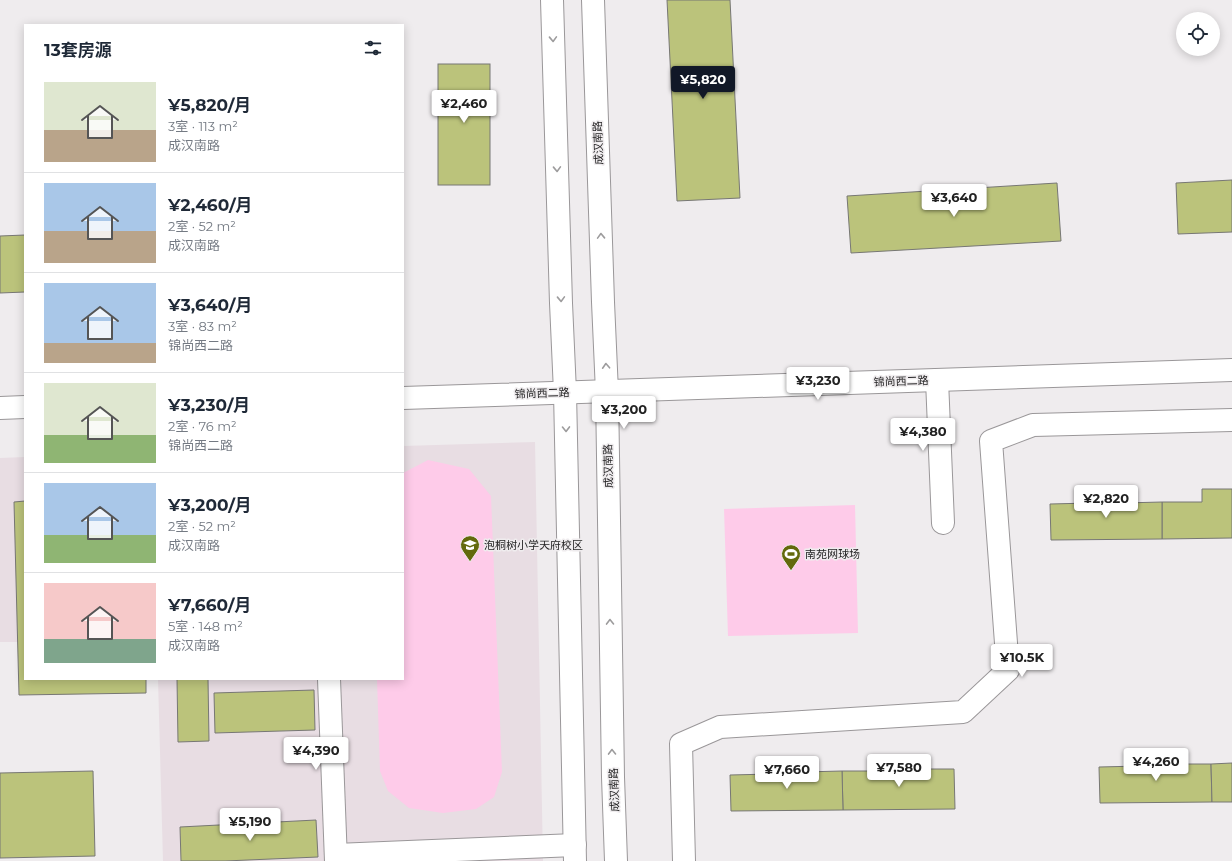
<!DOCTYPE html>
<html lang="zh">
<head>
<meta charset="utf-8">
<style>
  :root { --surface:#fff; --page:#f6f6f7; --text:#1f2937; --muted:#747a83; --line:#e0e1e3; --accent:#111827 }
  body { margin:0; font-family:Montserrat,"Noto Sans SC",sans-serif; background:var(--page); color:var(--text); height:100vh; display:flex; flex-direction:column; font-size:15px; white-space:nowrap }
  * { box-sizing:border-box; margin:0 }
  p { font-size:13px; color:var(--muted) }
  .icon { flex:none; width:22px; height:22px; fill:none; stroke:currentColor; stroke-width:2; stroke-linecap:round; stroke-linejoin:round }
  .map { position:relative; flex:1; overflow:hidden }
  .drawer { position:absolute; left:24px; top:24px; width:380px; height:656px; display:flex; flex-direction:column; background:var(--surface); border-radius:0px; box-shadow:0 2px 10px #0003 }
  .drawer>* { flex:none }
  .buttons { position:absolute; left:1176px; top:12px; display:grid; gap:8px }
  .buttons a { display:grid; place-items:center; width:44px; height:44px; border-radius:50%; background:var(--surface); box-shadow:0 2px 10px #0003; font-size:20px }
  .price { position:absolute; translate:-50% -34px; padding:0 9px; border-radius:4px; background:#fff; color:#222; font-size:13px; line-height:26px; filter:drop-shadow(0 1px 2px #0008) }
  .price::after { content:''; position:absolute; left:50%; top:24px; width:12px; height:9px; margin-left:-6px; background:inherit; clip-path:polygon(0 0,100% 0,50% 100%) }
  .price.selected { background:var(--accent); color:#fff }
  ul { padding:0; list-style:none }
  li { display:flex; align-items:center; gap:12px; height:100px; padding:0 20px }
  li+li { border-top:1px solid var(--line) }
  li span { display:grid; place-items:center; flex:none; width:112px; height:80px; border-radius:0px; color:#555 }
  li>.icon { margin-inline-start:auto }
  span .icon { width:48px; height:48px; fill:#fffc; stroke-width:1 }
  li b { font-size:17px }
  h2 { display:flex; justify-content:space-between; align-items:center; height:48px; padding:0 20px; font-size:17px }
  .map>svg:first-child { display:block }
</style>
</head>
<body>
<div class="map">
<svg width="1232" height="861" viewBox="0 0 1232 861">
  <rect width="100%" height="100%" fill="#efecee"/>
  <!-- built -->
  <g fill="#e8dde3">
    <path d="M535,442L543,861H163L158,679H403V446Z"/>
    <path d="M25,457V642H0V458Z"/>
  </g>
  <!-- green -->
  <g fill="#fecbe9">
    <path d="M428,460L469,469L491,496L502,772L494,797L476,809L443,813L409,808L388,791L380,771L377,679H403V473Z"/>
    <path d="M855,505L858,633L728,636L724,509Z"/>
  </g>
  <!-- building -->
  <g fill="#bbc37b" stroke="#777774">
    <path d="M667,0H730L740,198L677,201Z"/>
    <rect x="438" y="64" width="52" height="121"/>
    <path d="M1232,180V232L1178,234L1176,183Z"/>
    <path d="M1057,183L1061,241L851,253L847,196Z"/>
    <path d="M25,235V292L0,293V236Z"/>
    <path d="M1202,489H1232V538L1162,539V502H1202Z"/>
    <path d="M1090,491H1123V503L1162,502V539L1051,540L1050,504L1090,503Z"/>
    <path d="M25,501V679H146V693L19,695L14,502Z"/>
    <path d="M177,679H208L209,741L178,742Z"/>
    <path d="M314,690L315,730L215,733L214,693Z"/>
    <path d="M1139,754H1172V764H1211L1212,802L1100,803L1099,767L1140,766Z"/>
    <path d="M916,757V769H954L955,809L843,810L842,771H883V758Z"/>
    <path d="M771,762H803V772L842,771L843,810L731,811L730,775L771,774Z"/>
    <path d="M1232,763V802H1212L1211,764Z"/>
    <path d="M93,771L95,856L0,858V773Z"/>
    <path d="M316,820L318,857L225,861H181L180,827Z"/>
  </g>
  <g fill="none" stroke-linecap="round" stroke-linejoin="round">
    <!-- minor casing -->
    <g stroke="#9a9799" stroke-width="24">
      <g id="minor">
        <path d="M937,380L943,523"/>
        <path d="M403,398L1232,370"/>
        <path d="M0,408L25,407"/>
        <path d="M329,679L336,861"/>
        <path d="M336,855L575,845"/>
        <path d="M684,861L681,744L720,727L963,712L1008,670L991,441L1033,425L1232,420"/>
      </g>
    </g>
    <!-- major casing -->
    <g stroke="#9a9799" stroke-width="24">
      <g id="major">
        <path d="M552,0L561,303L565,392L575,861"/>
        <path d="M593,0L603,302L607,392L613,777L616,861"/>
      </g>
    </g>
    <!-- minor -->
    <use href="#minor" stroke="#fff" stroke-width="22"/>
    <!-- major -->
    <use href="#major" stroke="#fff" stroke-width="22"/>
  </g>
  <!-- one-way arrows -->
  <defs><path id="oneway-chevron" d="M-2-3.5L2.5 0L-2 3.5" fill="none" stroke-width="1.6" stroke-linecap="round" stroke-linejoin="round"/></defs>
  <g stroke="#9d9c9d">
    <use href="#oneway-chevron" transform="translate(553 39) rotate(88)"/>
    <use href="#oneway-chevron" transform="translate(557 169) rotate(88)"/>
    <use href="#oneway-chevron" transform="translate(601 236) rotate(-92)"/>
    <use href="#oneway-chevron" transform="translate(561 299) rotate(88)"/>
    <use href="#oneway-chevron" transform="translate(606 366) rotate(-93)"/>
    <use href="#oneway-chevron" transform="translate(566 429) rotate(89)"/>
    <use href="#oneway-chevron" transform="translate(610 622) rotate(-91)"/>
    <use href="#oneway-chevron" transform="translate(612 752) rotate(-91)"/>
  </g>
  <!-- icons -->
  <defs>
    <g id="school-pin" transform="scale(1)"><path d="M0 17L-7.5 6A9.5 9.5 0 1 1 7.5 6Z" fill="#63690c" stroke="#efecee"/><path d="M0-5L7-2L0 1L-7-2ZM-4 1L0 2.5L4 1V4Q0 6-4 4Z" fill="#fff"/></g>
    <g id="stadium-pin" transform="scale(1)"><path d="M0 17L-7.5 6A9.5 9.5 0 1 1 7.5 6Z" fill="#63690c" stroke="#efecee"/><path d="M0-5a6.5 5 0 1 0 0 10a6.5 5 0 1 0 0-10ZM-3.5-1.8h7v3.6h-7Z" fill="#fff"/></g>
  </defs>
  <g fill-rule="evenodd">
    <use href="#school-pin" x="470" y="545"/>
    <use href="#stadium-pin" x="791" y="554"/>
  </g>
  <g text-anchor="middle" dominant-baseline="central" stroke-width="3" stroke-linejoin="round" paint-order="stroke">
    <!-- street labels -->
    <g font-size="11" fill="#252425" stroke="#efecee">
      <text transform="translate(598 143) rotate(-92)">成汉南路</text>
      <text transform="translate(901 381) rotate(-2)">锦尚西二路</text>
      <text transform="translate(542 393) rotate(-2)">锦尚西二路</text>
      <text transform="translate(608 466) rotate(-91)">成汉南路</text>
      <text transform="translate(614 790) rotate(-92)">成汉南路</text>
    </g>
    <!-- poi labels -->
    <g font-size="11" fill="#252425" stroke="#efecee" text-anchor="start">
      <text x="484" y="545">泡桐树小学天府校区</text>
      <text x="805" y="554">南苑网球场</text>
    </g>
  </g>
</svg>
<div class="buttons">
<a><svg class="icon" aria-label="locate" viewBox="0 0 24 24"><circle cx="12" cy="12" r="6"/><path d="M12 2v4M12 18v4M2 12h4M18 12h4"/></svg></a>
</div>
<b class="price selected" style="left:703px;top:100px">¥5,820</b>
<b class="price" style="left:464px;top:124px">¥2,460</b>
<b class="price" style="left:954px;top:218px">¥3,640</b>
<b class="price" style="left:818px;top:401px">¥3,230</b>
<b class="price" style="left:624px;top:430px">¥3,200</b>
<b class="price" style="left:923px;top:452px">¥4,380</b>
<b class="price" style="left:1106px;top:519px">¥2,820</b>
<b class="price" style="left:1022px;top:678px">¥10.5K</b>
<b class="price" style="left:316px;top:771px">¥4,390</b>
<b class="price" style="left:1156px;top:782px">¥4,260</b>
<b class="price" style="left:899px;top:788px">¥7,580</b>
<b class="price" style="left:787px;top:790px">¥7,660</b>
<b class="price" style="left:250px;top:842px">¥5,190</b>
<section class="drawer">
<h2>13套房源<svg class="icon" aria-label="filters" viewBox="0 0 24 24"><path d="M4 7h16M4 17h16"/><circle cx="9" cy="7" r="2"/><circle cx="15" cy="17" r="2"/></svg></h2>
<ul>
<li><span style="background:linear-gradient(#dfe7d0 60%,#b9a48a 0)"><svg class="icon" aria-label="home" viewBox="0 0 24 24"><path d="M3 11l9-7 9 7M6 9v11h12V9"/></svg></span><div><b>¥5,820/月</b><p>3室 · 113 m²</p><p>成汉南路</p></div></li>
<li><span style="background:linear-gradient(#a9c7e8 60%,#b9a48a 0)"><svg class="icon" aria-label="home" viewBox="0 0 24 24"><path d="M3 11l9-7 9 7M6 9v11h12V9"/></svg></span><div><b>¥2,460/月</b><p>2室 · 52 m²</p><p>成汉南路</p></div></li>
<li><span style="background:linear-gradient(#a9c7e8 75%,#b9a48a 0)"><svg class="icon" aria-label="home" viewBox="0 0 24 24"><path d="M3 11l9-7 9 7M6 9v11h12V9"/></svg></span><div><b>¥3,640/月</b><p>3室 · 83 m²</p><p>锦尚西二路</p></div></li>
<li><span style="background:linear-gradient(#dfe7d0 65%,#8fb573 0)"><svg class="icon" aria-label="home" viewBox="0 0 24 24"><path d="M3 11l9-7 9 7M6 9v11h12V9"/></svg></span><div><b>¥3,230/月</b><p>2室 · 76 m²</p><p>锦尚西二路</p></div></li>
<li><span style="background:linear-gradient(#a9c7e8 65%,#8fb573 0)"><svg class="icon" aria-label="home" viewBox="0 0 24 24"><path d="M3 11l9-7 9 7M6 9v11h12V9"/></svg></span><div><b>¥3,200/月</b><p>2室 · 52 m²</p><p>成汉南路</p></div></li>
<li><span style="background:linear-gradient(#f6c9c9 70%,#7fa58c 0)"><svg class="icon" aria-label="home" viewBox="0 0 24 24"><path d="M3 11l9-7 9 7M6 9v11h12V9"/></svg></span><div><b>¥7,660/月</b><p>5室 · 148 m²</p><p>成汉南路</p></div></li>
</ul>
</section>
</div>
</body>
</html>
